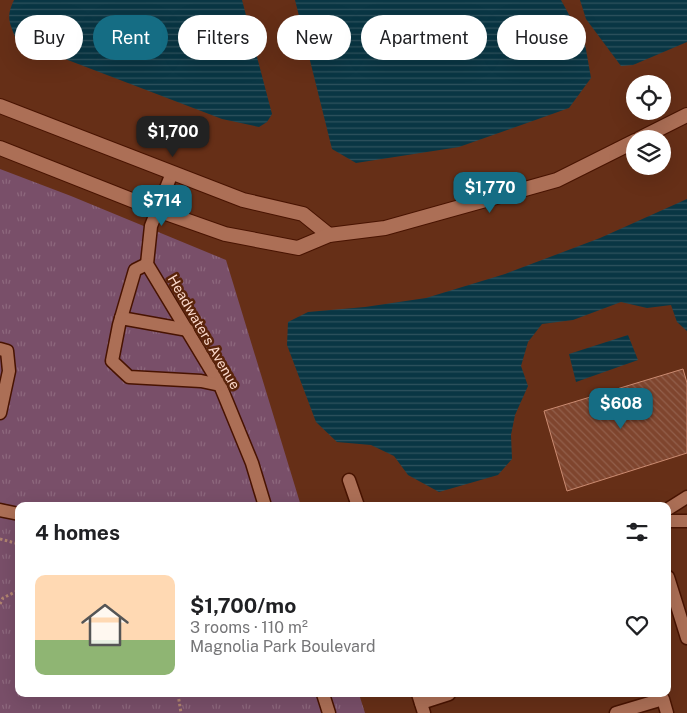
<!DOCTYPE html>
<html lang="en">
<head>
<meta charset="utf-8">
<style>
  :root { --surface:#fff; --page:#f2f2f2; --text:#202124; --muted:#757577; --line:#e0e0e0; --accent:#156d84 }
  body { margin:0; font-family:"Public Sans",sans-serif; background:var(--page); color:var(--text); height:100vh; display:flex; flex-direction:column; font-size:19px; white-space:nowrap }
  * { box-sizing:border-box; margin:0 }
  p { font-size:16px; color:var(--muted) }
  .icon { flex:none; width:28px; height:28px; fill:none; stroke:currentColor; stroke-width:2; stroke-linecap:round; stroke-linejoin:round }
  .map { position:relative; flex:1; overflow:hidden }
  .drawer { position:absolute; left:15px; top:502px; width:656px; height:195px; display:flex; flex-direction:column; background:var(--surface); border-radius:10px; box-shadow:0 5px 20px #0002 }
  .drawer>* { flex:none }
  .hud { position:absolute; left:15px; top:15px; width:658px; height:45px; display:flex; gap:10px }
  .buttons { position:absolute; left:626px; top:75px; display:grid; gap:10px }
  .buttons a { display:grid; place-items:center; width:45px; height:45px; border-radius:50%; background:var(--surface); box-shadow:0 5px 20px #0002; font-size:25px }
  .price { position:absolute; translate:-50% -42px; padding:0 11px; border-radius:10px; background:var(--accent); color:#fff; font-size:16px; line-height:32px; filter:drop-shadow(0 1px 2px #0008) }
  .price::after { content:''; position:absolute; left:50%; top:30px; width:15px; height:11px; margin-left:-8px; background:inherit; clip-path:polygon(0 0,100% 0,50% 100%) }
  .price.current { background:#222; color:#fff }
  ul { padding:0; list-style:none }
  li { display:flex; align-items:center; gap:15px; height:125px; padding:0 20px }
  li+li { border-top:1px solid var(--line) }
  li span { display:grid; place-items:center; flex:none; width:140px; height:100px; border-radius:10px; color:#555 }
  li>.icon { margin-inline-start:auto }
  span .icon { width:60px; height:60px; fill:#fffc; stroke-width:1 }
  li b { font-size:21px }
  h2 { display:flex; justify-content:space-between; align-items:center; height:60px; padding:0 20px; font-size:21px }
  .chip { padding:0 18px; border-radius:22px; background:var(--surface); box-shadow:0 5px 20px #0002; font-size:18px; line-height:45px }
  .chip.current { background:var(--accent); color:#fff }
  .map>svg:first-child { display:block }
</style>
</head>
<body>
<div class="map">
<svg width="687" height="713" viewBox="0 0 687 713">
  <defs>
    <pattern id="grass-tufts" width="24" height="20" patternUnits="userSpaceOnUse" patternTransform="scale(1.25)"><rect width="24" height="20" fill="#794f69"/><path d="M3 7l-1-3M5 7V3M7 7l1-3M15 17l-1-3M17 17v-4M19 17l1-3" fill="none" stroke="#8d687d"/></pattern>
    <pattern id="water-rules" width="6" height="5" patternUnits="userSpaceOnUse" patternTransform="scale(1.25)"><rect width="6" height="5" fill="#093644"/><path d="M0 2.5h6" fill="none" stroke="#2e525e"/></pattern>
    <pattern id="building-back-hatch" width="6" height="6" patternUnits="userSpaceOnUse" patternTransform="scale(1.25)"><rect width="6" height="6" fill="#7f452e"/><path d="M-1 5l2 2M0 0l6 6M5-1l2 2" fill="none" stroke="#925f4b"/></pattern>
  </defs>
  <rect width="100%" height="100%" fill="#662f17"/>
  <!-- grass -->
  <path fill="url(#grass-tufts)" d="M0,169L71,196L226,260L301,506H19V694H359L365,713H0Z"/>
  <!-- water -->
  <g fill="url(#water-rules)">
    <path d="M14,0H242L272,114L267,122L259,127L222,119L39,49L16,39C9,22 6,17 14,0Z"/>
    <path d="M295,0H561L585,44L591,78L569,108L459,147L356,163L332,149Z"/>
    <path d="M580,0H687V42L633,65L621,66L586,19Z"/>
    <path d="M687,199V331L677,322L671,305L647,308L621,302L573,320L542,324L528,342L521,366L528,386L515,415L511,435L512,459L498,475L439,492L408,475L394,456L371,445L337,442L316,422L287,345L288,322L308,312L365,307L426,298L505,274L600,238Z"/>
    <path d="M628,335L638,360L576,382L569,354Z"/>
  </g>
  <!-- building -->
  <path fill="url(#building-back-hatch)" stroke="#cb8b71" d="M683,369L687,383V453L567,491L544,411Z"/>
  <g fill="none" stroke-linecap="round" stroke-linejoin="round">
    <!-- service casing -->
    <g stroke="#481300" stroke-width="15">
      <g id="service">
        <path d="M172,173L151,226L147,264L220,385L252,463L265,506"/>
        <path d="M147,264L135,270L119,325L112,361L129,377L201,381L220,385"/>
        <path d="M121,318L188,330"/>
        <path d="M0,349L7,351L9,371L0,413"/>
        <path d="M349,480L358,506"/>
        <path d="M668,509L687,497"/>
        <path d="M0,510L19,514"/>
        <path d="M668,521H687"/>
        <path d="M668,577L687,638"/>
        <path d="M323,694L329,713"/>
        <path d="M418,694L424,713"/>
        <path d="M421,703L449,694"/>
        <path d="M616,713L663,699L667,713"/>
      </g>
    </g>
    <!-- minor casing -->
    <g stroke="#481300" stroke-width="16">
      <g id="minor">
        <path d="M0,106L243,200L303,214L329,235"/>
        <path d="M639,139L687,115"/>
        <path d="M0,148L157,210L225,234L298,248L329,235L385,228L557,180L635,141"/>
      </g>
    </g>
    <!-- path -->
    <g stroke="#b18470" stroke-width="3" stroke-dasharray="2.5 2.5" stroke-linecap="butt">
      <path d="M0,539L19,544"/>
      <path d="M0,604L3,598L19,590"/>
      <path d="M178,694L181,713"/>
    </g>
    <!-- service -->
    <use href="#service" stroke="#ac6f56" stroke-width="12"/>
    <!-- minor -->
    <use href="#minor" stroke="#ac6f56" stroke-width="14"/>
  </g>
  <g text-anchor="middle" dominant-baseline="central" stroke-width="5" stroke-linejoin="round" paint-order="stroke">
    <!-- street labels -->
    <g font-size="14" fill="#fddacc" stroke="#5a240b">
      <text transform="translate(204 332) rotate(60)">Headwaters Avenue</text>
    </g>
  </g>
</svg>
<div class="buttons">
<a><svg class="icon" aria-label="locate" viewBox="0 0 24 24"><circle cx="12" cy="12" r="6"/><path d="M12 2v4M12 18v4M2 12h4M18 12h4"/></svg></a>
<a><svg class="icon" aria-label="layers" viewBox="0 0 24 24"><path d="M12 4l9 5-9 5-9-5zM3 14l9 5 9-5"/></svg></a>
</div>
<b class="price current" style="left:173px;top:158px">$1,700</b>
<b class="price" style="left:490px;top:214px">$1,770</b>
<b class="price" style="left:162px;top:227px">$714</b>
<b class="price" style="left:621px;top:430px">$608</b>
<div class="hud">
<a class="chip">Buy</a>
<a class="chip current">Rent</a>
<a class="chip">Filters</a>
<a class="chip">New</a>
<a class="chip">Apartment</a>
<a class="chip">House</a>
</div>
<section class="drawer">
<h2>4 homes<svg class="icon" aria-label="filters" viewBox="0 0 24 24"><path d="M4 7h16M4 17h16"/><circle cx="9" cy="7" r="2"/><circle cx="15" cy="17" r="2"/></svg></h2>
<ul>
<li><span style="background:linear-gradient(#ffd9b3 65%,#8fb573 0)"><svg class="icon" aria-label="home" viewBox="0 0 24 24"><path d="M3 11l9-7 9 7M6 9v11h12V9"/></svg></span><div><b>$1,700/mo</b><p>3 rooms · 110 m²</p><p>Magnolia Park Boulevard</p></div><svg class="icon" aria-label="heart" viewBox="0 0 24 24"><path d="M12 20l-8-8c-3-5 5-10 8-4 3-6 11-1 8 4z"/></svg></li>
</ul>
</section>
</div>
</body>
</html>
